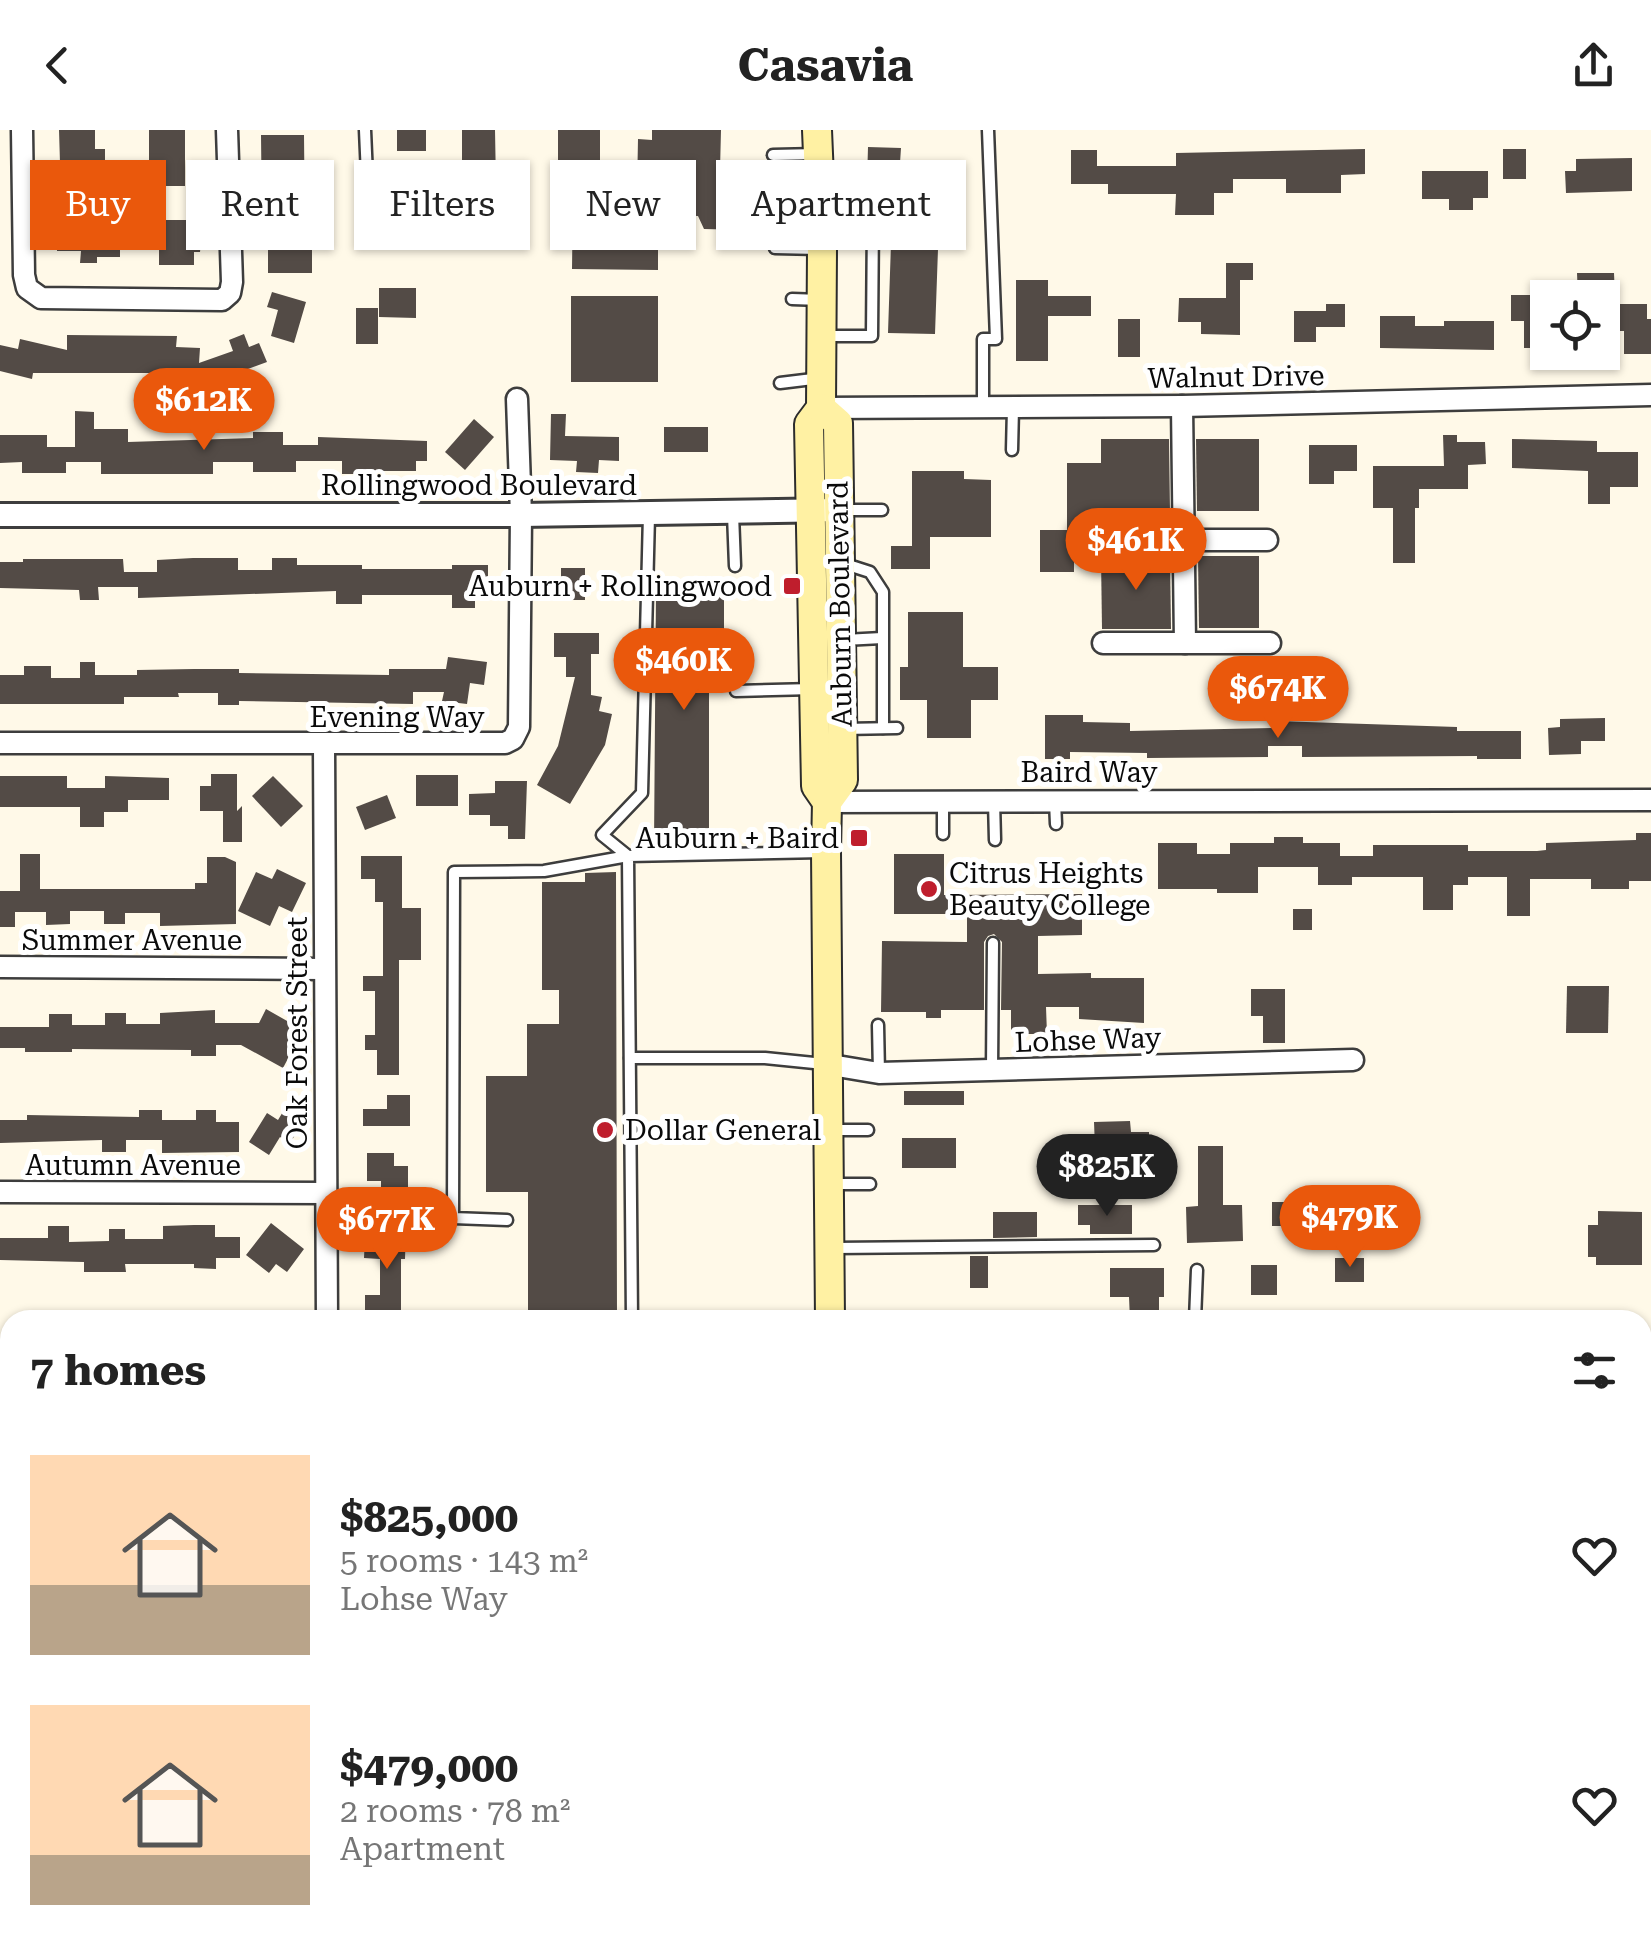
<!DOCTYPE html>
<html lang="en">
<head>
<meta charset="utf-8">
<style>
  :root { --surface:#fff; --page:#f2f2f2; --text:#222; --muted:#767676; --accent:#ea580c }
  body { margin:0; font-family:"Roboto Serif",serif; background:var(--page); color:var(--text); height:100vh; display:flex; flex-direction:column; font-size:38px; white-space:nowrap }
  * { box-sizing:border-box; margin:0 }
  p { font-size:32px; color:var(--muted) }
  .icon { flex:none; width:55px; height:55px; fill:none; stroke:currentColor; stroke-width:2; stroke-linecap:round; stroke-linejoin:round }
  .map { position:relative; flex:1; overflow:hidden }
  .drawer { position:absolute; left:0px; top:1180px; width:1652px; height:640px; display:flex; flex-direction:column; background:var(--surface); border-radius:30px 30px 0 0; box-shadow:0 2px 8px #0004 }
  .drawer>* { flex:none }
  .banner { position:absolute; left:30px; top:30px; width:1000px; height:90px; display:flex; gap:20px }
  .controls { position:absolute; left:1530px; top:150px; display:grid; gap:20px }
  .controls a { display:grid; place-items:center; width:90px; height:90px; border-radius:0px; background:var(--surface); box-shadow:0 2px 8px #0004; font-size:50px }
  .price { position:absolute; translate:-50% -85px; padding:0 22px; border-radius:35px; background:var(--accent); color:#fff; font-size:32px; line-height:65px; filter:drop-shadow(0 2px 5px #0008) }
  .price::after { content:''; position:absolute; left:50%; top:60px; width:30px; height:22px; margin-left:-15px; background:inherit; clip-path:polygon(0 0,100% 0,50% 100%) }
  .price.current { background:#222; color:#fff }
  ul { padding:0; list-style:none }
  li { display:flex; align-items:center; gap:30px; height:250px; padding:0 30px }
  li span { display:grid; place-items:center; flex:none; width:280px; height:200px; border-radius:0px; color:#555 }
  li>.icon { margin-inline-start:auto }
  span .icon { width:120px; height:120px; fill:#fffc; stroke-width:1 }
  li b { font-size:42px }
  h2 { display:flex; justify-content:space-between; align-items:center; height:120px; padding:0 30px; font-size:42px }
  .pill { padding:0 35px; border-radius:0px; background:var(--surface); box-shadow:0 2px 8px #0004; font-size:35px; line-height:90px }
  .pill.current { background:var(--accent); color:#fff }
  header { display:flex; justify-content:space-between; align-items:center; height:130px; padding:0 30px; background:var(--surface); font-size:45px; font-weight:700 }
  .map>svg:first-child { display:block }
</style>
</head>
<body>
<header><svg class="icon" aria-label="back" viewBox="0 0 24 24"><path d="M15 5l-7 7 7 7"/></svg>Casavia<svg class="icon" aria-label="share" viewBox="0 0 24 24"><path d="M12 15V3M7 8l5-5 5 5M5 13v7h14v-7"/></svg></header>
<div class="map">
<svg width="1651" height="1820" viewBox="0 0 1651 1820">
  <rect width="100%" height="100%" fill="#fff9e8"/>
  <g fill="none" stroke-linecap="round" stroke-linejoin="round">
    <!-- stream -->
    <g stroke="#2f98d2" stroke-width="5">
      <path d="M1642,1484L1651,1485"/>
      <path d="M1429,1810L1434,1820"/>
    </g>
  </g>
  <!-- building -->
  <g fill="#534b46">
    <path d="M59,0H95V19H105V49H99V59H72L71,33H60Z"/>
    <rect x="149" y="0" width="36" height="56"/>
    <rect x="397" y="0" width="29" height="21"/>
    <path d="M462,0H495L496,55H510L511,91L398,92L397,56L462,55Z"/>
    <rect x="558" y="0" width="42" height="32"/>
    <path d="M652,0H721L720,40H745L744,100L704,99L698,86L658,85V140L572,139L573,60L637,61L638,9L652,10Z"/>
    <path d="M261,5H304L305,107H312V143H268V94H262Z"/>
    <path d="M868,17L901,18L900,33L941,34L935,204L888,203L893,53L867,52Z"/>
    <path d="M1365,19V44L1341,45V63H1286V49H1233V63H1214V85H1175L1176,64H1108V54H1071V20H1097V36H1176V23Z"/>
    <rect x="1503" y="19" width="23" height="30"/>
    <path d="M1632,28V61L1566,63L1565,41H1576V29Z"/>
    <path d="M1422,41H1488V68H1473V80H1449V69H1422Z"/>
    <path d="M159,90H203V112H201L200,122H194V135H159V120H120V127H97V133H80L81,121H57V96L159,95Z"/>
    <path d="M1226,133H1253V150H1240V205L1201,204V192H1178L1179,168H1226Z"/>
    <path d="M1577,143H1614L1615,168H1578Z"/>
    <path d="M1016,150H1048V166H1091V186H1048V231H1016Z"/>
    <path d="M379,158H416V188L379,187Z"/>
    <path d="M272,162L306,172L294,213L271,206L278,180L267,177Z"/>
    <path d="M1511,165H1539V178H1548V218H1524V191H1511Z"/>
    <rect x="571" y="166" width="87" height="86"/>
    <path d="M1326,174H1345V197H1316V212H1294V181H1326Z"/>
    <path d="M1602,174H1647V189H1651V224H1624V201H1602Z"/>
    <rect x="356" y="178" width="22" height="36"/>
    <path d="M1380,186H1415V196H1444V191H1494V220L1380,218Z"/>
    <rect x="1118" y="189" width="22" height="38"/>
    <path d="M244,204L249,217L259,213L267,232L218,250L216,243H33L32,249L0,241V215L18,219L20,209L67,220V205L177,206L176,217L200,218L199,233L233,221L229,210Z"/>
    <path d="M75,281L94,282V299H128V312L253,308V302H283V315H318V307L427,311V331H416V341H363V344H342V331H296V342H253V332H213V344H101V332H66V343H22V332L0,333V305H47V317H75Z"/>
    <path d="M551,284H566L565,306L619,307V331L599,330L598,343L576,342L577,331L550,330Z"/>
    <path d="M474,289L494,307L465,340L445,322Z"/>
    <rect x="664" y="297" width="44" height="25"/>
    <path d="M1443,305H1457V312H1485L1486,334L1468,335V359H1419V378H1415V433H1393V378H1373V336H1444Z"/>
    <path d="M1101,309H1169L1170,382H1094V385H1087V427H1074V442H1040V400H1067V333H1101Z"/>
    <path d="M1196,309H1259V381H1197Z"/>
    <path d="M1512,309L1597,311V322H1638V357H1610V374H1588V341L1512,338Z"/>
    <path d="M1309,315H1357V341H1334V354H1309Z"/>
    <path d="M912,341H964V349L991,350V407H930V439H891V416H912Z"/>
    <path d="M1198,426H1259V498H1199Z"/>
    <path d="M1101,427H1170L1171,499H1102Z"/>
    <path d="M193,428H238V440H272V428H297V435H362V439H452V435H488V458H475V478H452V465H362V474H336V461L138,468V457H98L99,470H80L79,460L0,458V432H23V429H123L124,442H157V430Z"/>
    <rect x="561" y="438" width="24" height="32"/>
    <path d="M656,461H724V522H709V715H654Z"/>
    <path d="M908,482H963V537H998V570H971V608H927V570H900V537H908Z"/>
    <path d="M554,503H599V524H591V565L602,567L599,581L612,584L605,615L570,674L537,655L558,616L575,547H566V527H554Z"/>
    <path d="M448,527L487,532L484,555L470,553L467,574L442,571L444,562H413V574L239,571V575H218V563H178L179,567H124V574H0V545H24V536H51V548H80V532H95V545H137V540L194,539H239V543L389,545V539H446Z"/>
    <path d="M1045,585H1083V592L1130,593V601L1276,598V591L1457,597V601H1521V629H1477V626L1302,627V616H1268V627L1147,628V623L1070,622V629H1045Z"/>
    <path d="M1605,588V611H1581V624L1549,625L1548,598L1560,597V589Z"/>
    <path d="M211,644H237V681L242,676V712H223V681H200V656H211Z"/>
    <rect x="416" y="645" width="42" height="31"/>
    <path d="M0,646H67V658H105V646L169,648V670H128V682H104V697H80V677H0Z"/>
    <path d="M273,646L303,676L281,697L252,666Z"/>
    <path d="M495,651H527L525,709H508V696H490V685H469V664L495,663Z"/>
    <path d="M387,665L396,688L365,700L356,677Z"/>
    <path d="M1636,703H1651V751H1629V759H1591V749H1530V786H1507V747H1468V755H1453V780H1423V747H1352V755H1318V737H1258V763H1217V759H1158V713H1197V724H1230V713H1274V707H1303V713H1340V726H1373V715H1468V721H1537L1546,720V713L1636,710Z"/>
    <path d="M20,724H40V759H195V753H207V727H225L236,732V794L160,796V783H125V794H104V781H70V794L46,795V782H15V797H0V761H20Z"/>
    <path d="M894,724H944V765L1082,764V805L1038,806V844L1091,843V848H1144V893L1079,889V877H1046L1047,904H1011V880H1001L1002,812L994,804L988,806L984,812V880H941V888H926V882H881L882,811L967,812V784H894Z"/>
    <path d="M361,726H402V778H421V830H399V945H377V920H365V905H375V861H363V846H383V772H375V749H361Z"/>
    <path d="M277,739L306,753L292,782L279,776L270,796L238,781L256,742L272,749Z"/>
    <path d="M616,742L617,1190H528V1062H486V946H527V894H559V860H542V752H585V743Z"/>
    <rect x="1293" y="779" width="19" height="21"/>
    <path d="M1567,856H1609L1608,903H1566Z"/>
    <path d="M1251,859H1285V913H1263V886H1251Z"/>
    <path d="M266,879L303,900L283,938L241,915H216V926H191V920L72,919V922H25V918H0V897H49V884H72V895H105V883H126V894H160V883L215,880V893H259Z"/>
    <rect x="904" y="961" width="60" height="14"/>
    <path d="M387,965H410V996H363V979H387Z"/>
    <path d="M139,980H162V990H196V980H216V992H239V1022L162,1023V1010H126V1022H102V1010L0,1013V990H27V985L139,987Z"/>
    <path d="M284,980L303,992L290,1013L280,1007L269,1025L249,1012L267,983L278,990Z"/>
    <path d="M1130,991L1131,1002H1149V1022H1132L1131,1018H1095L1094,992Z"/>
    <rect x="902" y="1008" width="54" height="30"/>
    <path d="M1198,1016H1223V1075H1242L1243,1111L1187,1113L1186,1077L1198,1076Z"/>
    <path d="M367,1023H394V1036H408V1066H381V1051H367Z"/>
    <rect x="1272" y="1072" width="44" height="24"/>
    <path d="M1078,1075H1132V1104H1090V1095H1078Z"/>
    <path d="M1598,1081L1642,1082V1135H1596V1127H1588V1095H1598Z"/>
    <path d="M993,1082H1037V1107L993,1108Z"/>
    <path d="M271,1093L304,1119L287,1142L276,1134L269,1143L246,1125Z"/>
    <path d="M381,1093H406L405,1129H401V1190H365V1165H380V1129L364,1128L365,1106H381Z"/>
    <path d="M194,1095H215V1107H240V1128H216V1139L194,1138V1134H125L126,1142H84V1132L0,1130V1108H48V1096H69V1112L109,1111V1099H125V1109H163V1096Z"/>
    <rect x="970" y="1126" width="18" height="32"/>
    <rect x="1335" y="1128" width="29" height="24"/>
    <rect x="1251" y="1135" width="26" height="30"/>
    <path d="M1110,1138H1164V1167H1159V1190H1130L1129,1167H1110Z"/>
  </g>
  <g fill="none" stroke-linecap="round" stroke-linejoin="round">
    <!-- service casing -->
    <g stroke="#3d3d3d" stroke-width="15">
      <g id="service">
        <path d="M365,0L368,69"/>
        <path d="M773,25L817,24"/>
        <path d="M822,89L873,88L872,206H823"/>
        <path d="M775,118L819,119"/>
        <path d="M792,169L821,170"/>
        <path d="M780,253L821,248"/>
        <path d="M983,277V209H996L988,0"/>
        <path d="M1012,320L1013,278"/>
        <path d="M843,380H882"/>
        <path d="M733,384L735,436"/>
        <path d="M842,433L870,442L883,462V598"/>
        <path d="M844,510L882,508"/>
        <path d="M736,561L813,559"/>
        <path d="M843,599L897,598"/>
        <path d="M994,671L995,710"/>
        <path d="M1055,671L1056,694"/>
        <path d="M943,672V704"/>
        <path d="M878,895L879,943"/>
        <path d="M630,928H765L824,934"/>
        <path d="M992,939L993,813"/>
        <path d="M829,1000H868"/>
        <path d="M832,1054H870"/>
        <path d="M507,1090L453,1088L454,742L544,741L628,726L602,705L642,663L649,385"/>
        <path d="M834,1118L1154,1115"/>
        <path d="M632,1190L628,726L823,722"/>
        <path d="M1195,1190L1197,1140"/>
        <path d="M462,1810H497"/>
        <path d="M1059,1810L1063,1820"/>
      </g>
    </g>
    <!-- minor casing -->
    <g stroke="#3d3d3d" stroke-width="25">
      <g id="minor">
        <path d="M22,0L24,145L27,158L41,168L222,170L230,163L232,152L227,0"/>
        <path d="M1182,276L1185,513"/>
        <path d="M821,278L1182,276L1651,265"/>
        <path d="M1101,410H1267"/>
        <path d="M1103,513H1270"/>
        <path d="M0,613H505L513,609L519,597L521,385L517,269"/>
        <path d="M324,615L327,1190"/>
        <path d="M827,672L1651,670"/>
        <path d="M0,837L324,839"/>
        <path d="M825,934L879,943L1353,930"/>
        <path d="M0,1062L326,1063"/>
        <path d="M0,1279H10"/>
        <path d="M1642,1331H1651"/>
        <path d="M0,1723H10"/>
        <path d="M331,1810V1820"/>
      </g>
    </g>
    <!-- tertiary casing -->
    <g stroke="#3d3d3d" stroke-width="28">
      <g id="tertiary">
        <path d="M0,385H521L838,380"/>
        <path d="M0,1501H10"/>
      </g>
    </g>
    <!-- secondary casing -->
    <g stroke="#2c2c2c" stroke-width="32">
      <g id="secondary">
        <path d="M817,0L822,119L821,278L809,294L816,656L827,672"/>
        <path d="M821,278L838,293L843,650L827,672L826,722L830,1190"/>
        <path d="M820,1820V1810"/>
        <path d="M849,1820V1810"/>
      </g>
    </g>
    <!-- service -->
    <use href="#service" stroke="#fff" stroke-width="10"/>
    <!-- minor -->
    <use href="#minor" stroke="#fff" stroke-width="20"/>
    <!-- tertiary -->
    <use href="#tertiary" stroke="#fff" stroke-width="22"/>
    <!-- secondary -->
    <use href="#secondary" stroke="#fff1a3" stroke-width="28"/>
  </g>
  <!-- markers -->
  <g fill="#bf1e2d" stroke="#fff" stroke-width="4">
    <rect x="782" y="446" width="20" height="20" rx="5"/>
    <rect x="849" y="698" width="20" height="20" rx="5"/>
    <circle cx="929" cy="759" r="10"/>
    <circle cx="605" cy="1000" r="10"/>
  </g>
  <g text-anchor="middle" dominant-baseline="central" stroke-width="10" stroke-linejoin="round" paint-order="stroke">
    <!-- street labels -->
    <g font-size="28" fill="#0a0a0a" stroke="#fff">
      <text transform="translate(1236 247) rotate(-1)">Walnut Drive</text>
      <text x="479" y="355">Rollingwood Boulevard</text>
      <text transform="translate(840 474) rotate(-91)">Auburn Boulevard</text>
      <text x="397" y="587">Evening Way</text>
      <text x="1089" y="642">Baird Way</text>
      <text x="132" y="810">Summer Avenue</text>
      <text transform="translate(297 903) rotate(-90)">Oak Forest Street</text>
      <text transform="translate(1088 910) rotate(-2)">Lohse Way</text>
      <text x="133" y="1035">Autumn Avenue</text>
    </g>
    <!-- poi labels -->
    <g font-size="28" fill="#0a0a0a" stroke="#fff" text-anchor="end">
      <text x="772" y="456">Auburn + Rollingwood</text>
      <text x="839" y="708">Auburn + Baird</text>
      <text x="949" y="743" text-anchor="start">Citrus Heights<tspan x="949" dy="32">Beauty College</tspan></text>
      <text x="625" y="1000" text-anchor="start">Dollar General</text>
    </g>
  </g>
</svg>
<div class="controls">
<a><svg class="icon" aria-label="locate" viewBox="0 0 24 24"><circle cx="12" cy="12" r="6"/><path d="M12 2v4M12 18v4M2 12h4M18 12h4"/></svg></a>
</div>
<b class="price" style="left:204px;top:323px">$612K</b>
<b class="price" style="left:1136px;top:463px">$461K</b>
<b class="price" style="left:684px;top:583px">$460K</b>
<b class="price" style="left:1278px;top:611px">$674K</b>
<b class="price current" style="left:1107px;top:1089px">$825K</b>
<b class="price" style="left:1350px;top:1140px">$479K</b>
<b class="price" style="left:387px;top:1142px">$677K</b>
<div class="banner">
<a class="pill current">Buy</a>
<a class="pill">Rent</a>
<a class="pill">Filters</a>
<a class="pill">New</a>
<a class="pill">Apartment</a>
</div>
<section class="drawer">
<h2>7 homes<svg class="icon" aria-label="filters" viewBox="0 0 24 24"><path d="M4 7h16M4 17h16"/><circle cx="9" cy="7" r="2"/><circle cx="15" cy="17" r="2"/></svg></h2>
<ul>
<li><span style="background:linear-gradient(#ffd9b3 65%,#b9a48a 0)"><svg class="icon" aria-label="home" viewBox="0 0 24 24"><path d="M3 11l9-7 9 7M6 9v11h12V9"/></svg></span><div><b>$825,000</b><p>5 rooms · 143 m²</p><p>Lohse Way</p></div><svg class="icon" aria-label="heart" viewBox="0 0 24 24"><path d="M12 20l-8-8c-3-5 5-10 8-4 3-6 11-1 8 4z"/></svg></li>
<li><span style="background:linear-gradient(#ffd9b3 75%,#b9a48a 0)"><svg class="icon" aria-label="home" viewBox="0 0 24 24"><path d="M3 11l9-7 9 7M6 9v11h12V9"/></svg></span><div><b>$479,000</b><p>2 rooms · 78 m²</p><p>Apartment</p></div><svg class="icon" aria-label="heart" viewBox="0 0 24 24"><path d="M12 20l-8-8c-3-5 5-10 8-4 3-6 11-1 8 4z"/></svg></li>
</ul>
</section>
</div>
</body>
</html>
